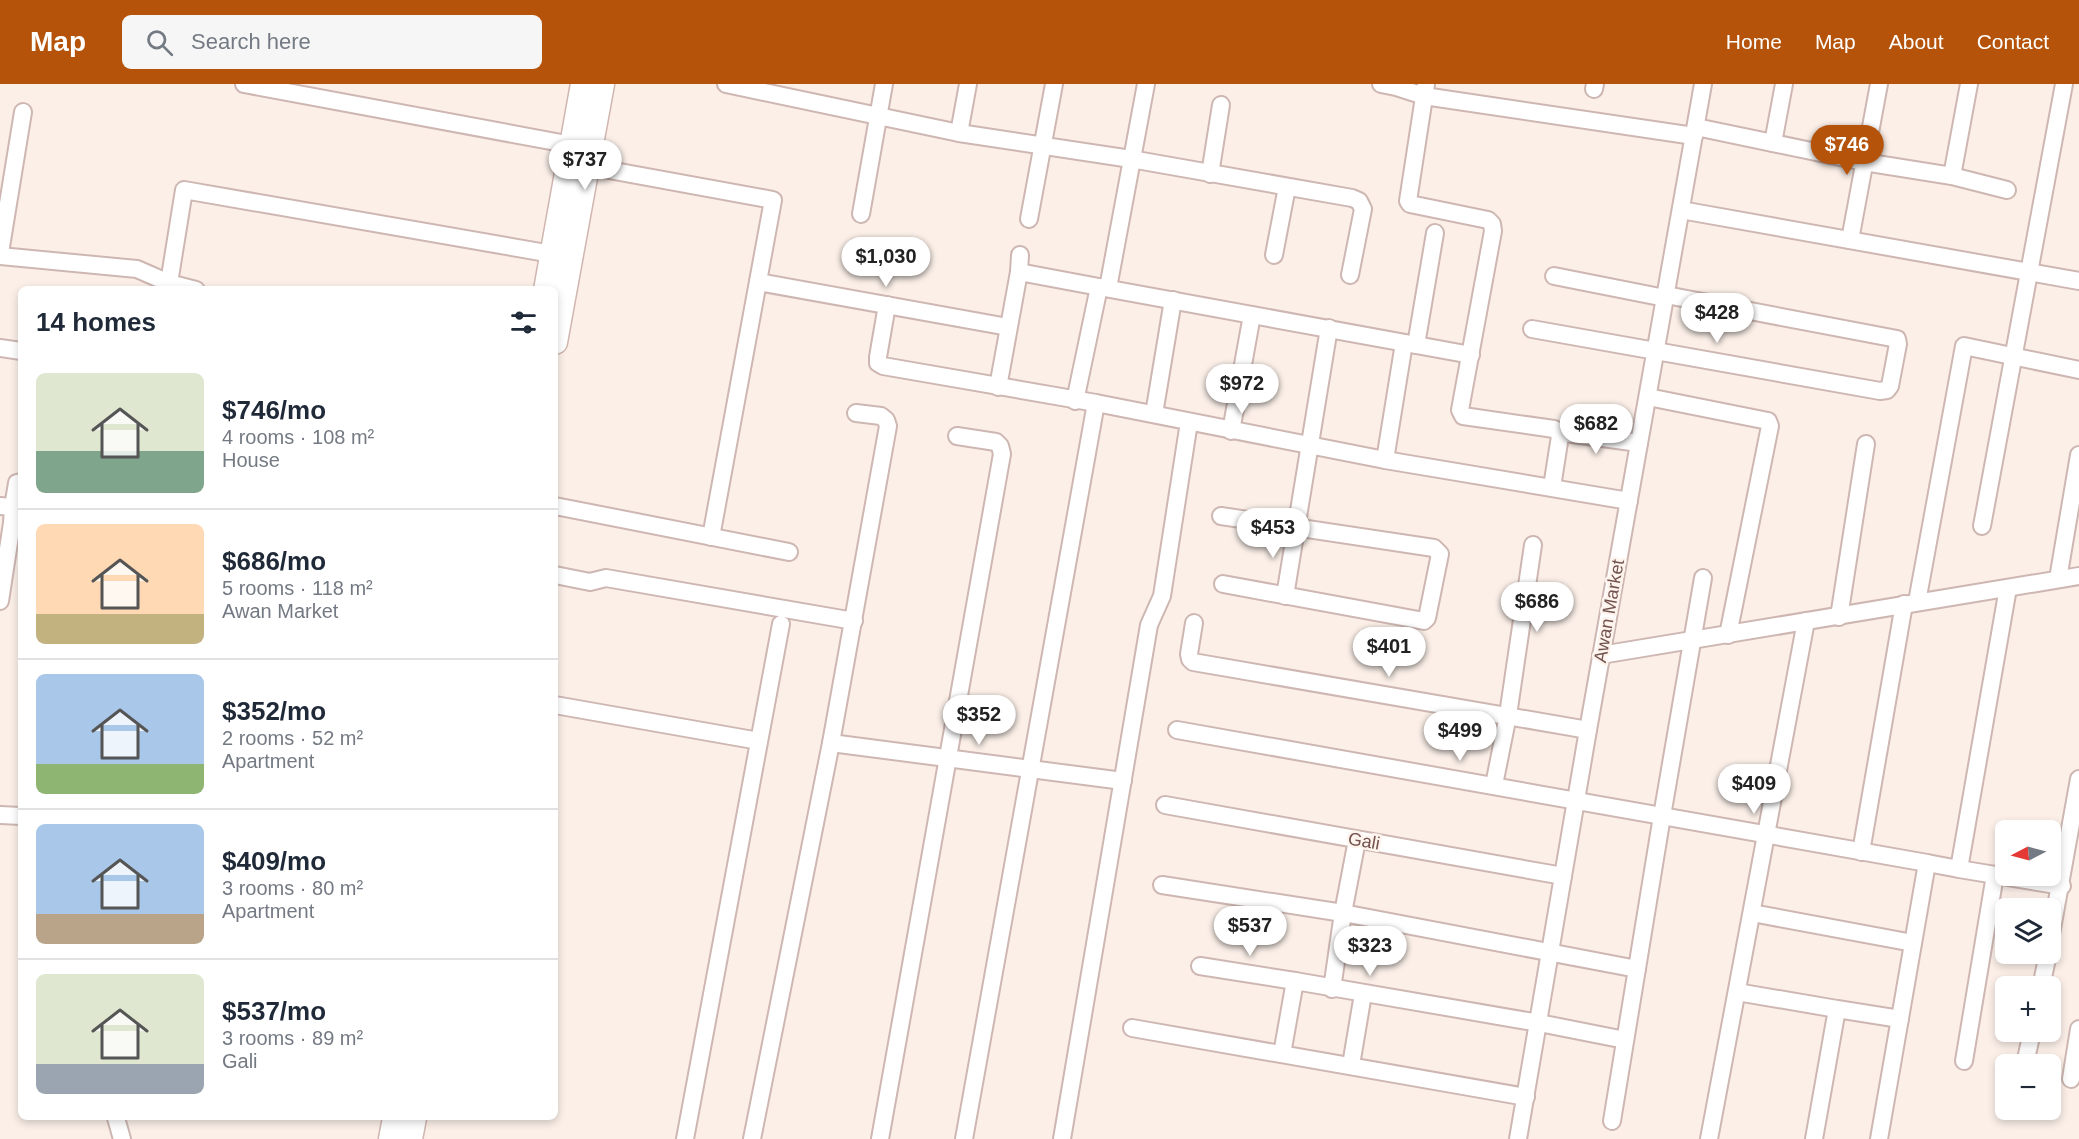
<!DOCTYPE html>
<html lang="en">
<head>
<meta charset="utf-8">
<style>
  :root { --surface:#fff; --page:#f6f6f7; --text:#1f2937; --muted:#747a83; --line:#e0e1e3; --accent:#b45309 }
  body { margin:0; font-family:Helvetica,sans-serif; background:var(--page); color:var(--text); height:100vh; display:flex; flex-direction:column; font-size:22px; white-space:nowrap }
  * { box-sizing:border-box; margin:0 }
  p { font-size:20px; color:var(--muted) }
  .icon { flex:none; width:33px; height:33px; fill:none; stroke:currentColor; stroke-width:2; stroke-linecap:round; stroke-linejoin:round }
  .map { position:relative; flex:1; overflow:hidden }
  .panel { position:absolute; left:18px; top:202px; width:540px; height:834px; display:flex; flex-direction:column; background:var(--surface); border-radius:9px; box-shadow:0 3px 9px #0003 }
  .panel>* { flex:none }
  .needle { width:39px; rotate:264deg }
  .controls { position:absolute; left:1995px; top:736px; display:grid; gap:12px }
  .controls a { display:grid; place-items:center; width:66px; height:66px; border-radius:9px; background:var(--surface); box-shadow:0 3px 9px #0003; font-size:30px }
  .price { position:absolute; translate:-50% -51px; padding:0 14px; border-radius:21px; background:#fff; color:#222; font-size:20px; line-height:39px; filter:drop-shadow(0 2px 3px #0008) }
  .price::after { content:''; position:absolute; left:50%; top:36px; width:18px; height:14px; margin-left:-9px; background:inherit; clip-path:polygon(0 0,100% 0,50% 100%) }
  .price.on { background:var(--accent); color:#fff }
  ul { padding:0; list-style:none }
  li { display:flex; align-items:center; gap:18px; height:150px; padding:0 18px }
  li+li { border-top:2px solid var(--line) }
  li span { display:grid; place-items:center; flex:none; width:168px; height:120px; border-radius:9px; color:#555 }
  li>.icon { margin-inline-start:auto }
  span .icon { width:72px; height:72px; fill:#fffc; stroke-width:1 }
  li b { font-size:26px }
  h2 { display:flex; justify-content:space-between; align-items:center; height:72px; padding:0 18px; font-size:26px }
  header { display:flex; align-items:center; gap:36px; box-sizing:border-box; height:84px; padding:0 30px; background:var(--accent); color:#fff }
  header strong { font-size:28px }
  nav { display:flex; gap:33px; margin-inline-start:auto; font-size:21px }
  .search { width:420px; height:54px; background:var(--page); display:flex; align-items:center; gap:15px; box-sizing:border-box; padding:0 21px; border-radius:9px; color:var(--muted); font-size:22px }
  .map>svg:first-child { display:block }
</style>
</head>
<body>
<header>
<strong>Map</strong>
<div class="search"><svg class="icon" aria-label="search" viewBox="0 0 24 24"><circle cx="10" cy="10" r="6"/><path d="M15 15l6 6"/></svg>Search here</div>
<nav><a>Home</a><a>Map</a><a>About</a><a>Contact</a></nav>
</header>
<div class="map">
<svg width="2079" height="1055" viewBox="0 0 2079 1055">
  <rect width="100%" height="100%" fill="#fbefe8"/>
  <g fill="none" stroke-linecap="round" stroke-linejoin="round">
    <!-- minor casing -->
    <g stroke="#ceb7b2" stroke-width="20">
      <g id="minor">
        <path d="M244,0L572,61"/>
        <path d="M726,0L959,49L1131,75L1352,114L1359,117L1363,125L1350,191"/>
        <path d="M1381,0L1396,3L1424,12L1694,52"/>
        <path d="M1426,0L1408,117L1410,120L1488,136L1492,140L1493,147L1460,326L1463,332L1554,345L1558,348L1560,352L1552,403"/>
        <path d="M1594,5L1595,0"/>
        <path d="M1696,43L1864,78L1952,92L2007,106"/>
        <path d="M959,49L968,0"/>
        <path d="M1773,59L1784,0"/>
        <path d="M587,82L773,116L711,453"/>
        <path d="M1210,90L1221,21"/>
        <path d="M1952,92L1969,0"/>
        <path d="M1681,126L2079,197"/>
        <path d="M861,130L884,0"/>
        <path d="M1029,135L1054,0"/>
        <path d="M1850,156L1879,0"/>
        <path d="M0,169L23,28"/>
        <path d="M1274,171L1287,103"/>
        <path d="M0,172L137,185L169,199L196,206"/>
        <path d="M1019,188L1020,171"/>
        <path d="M1554,192L1665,214"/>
        <path d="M758,198L1008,243"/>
        <path d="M169,199L184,106L552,170"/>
        <path d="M1108,204L1146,0"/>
        <path d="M887,221L878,273V279L883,282L1096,319L1385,376L1629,417"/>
        <path d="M1532,245L1880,307L1887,306L1890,302L1898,260L1897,255L1666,211"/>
        <path d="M1416,261L1435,149"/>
        <path d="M0,264L21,267"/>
        <path d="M998,303L1019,188L1099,203"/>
        <path d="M1648,313L1768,337L1770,342L1728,551"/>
        <path d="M1075,317L1099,203L1471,271"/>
        <path d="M1154,330L1173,216"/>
        <path d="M1231,347L1252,231"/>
        <path d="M1558,348L1639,359"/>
        <path d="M1385,376L1404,259"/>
        <path d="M0,422L13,423L12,439L21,440"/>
        <path d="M555,422L789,468"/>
        <path d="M13,423L17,399L21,398"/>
        <path d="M1221,432L1434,464L1440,470L1427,534L1424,537L1223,500"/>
        <path d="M1982,442L2064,0"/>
        <path d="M555,491L590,498L606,494L854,537"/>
        <path d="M2058,495L2079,371"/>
        <path d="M1285,512L1329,244"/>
        <path d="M0,517L12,439"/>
        <path d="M1917,518L1964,262L2079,286"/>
        <path d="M1839,533L1866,360"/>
        <path d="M1194,539L1189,570L1190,575L1193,578L1588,646"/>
        <path d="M1601,571L2079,492"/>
        <path d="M555,621L759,657"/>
        <path d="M1177,646L1927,779"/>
        <path d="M831,659L1123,697"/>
        <path d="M1494,701L1508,631L1533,461"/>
        <path d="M1165,721L1563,792"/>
        <path d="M0,731L21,732"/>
        <path d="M1861,768L1904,520"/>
        <path d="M1959,785L2062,802"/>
        <path d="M1162,801L1343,829L1637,885"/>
        <path d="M1752,829L1913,859"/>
        <path d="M2050,856L2079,695"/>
        <path d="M1200,882L1295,897"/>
        <path d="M2041,903L2048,870"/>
        <path d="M1332,905L1343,829L1357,756"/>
        <path d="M1737,908L1837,925"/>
        <path d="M1132,944L1526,1013"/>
        <path d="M1282,970L1295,897L1539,939L1625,956"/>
        <path d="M2026,975L2032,948"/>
        <path d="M1964,977L1995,791"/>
        <path d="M1351,981L1363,910"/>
        <path d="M2071,995L2079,945"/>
        <path d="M116,1034L122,1055"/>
        <path d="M1612,1037L1662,732L1703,494"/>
        <path d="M685,1055L781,540"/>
        <path d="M752,1055L831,659L888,342L886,336L881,332L856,329"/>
        <path d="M880,1055L1002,370L1000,362L996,358L957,352"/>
        <path d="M964,1055L1096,319"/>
        <path d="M1062,1055L1149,541L1162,512L1189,338"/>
        <path d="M1518,1055L1588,646L1703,0"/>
        <path d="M1709,1055L1806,537"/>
        <path d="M1814,1055L1837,925L1900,935"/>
        <path d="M1879,1055L1927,779L1959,785L2008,504"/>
      </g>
    </g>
    <!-- secondary casing -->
    <g stroke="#d0b6af" stroke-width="27">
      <g id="secondary">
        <path d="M546,206L583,0"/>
        <path d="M555,258L602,0"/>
        <path d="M391,1055L395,1034"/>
        <path d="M410,1055L414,1034"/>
      </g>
    </g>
    <!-- minor -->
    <use href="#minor" stroke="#fff" stroke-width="16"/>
    <!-- secondary -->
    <use href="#secondary" stroke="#fff" stroke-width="24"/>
  </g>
  <g text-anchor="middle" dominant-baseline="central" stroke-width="5" stroke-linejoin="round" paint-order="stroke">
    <!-- street labels -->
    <g font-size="18" fill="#73524e" stroke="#fef4ee">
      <text transform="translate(1609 527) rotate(-80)">Awan Market</text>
      <text transform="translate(1364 757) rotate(10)">Gali</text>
    </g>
  </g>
</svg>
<div class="controls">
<a><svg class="needle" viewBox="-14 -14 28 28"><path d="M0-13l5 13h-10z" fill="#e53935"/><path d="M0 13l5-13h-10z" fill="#747a83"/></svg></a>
<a><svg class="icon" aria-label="layers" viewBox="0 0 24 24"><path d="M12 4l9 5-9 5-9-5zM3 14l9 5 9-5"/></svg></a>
<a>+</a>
<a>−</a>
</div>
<b class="price on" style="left:1847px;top:92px">$746</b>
<b class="price" style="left:585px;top:107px">$737</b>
<b class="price" style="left:886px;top:204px">$1,030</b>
<b class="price" style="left:1717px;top:260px">$428</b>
<b class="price" style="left:1242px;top:331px">$972</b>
<b class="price" style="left:1596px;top:371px">$682</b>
<b class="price" style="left:1273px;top:475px">$453</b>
<b class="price" style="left:1537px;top:549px">$686</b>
<b class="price" style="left:1389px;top:594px">$401</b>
<b class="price" style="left:979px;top:662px">$352</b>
<b class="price" style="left:1460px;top:678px">$499</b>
<b class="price" style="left:1754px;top:731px">$409</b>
<b class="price" style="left:1250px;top:873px">$537</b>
<b class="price" style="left:1370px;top:893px">$323</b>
<section class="panel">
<h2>14 homes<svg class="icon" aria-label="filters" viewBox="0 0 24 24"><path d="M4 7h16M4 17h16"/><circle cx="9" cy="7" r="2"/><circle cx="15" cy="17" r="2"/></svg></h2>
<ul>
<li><span style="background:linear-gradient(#dfe7d0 65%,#7fa58c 0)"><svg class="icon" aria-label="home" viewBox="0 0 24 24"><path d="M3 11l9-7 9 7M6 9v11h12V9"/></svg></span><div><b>$746/mo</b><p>4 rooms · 108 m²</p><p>House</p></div></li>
<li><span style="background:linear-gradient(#ffd9b3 75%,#c2b280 0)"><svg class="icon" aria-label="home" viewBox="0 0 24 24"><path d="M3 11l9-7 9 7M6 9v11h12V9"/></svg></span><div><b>$686/mo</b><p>5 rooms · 118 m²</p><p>Awan Market</p></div></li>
<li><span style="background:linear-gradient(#a9c7e8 75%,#8fb573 0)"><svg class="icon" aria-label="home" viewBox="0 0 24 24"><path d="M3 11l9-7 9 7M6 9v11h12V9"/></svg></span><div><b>$352/mo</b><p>2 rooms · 52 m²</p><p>Apartment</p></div></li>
<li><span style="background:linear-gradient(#a9c7e8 75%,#b9a48a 0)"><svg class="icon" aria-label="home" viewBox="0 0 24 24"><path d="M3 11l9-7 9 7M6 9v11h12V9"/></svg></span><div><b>$409/mo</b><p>3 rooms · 80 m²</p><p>Apartment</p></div></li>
<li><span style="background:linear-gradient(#dfe7d0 75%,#9aa5b1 0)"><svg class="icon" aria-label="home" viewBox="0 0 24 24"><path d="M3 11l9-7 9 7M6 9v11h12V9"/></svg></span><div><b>$537/mo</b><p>3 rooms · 89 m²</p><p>Gali</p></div></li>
</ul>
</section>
</div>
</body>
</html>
